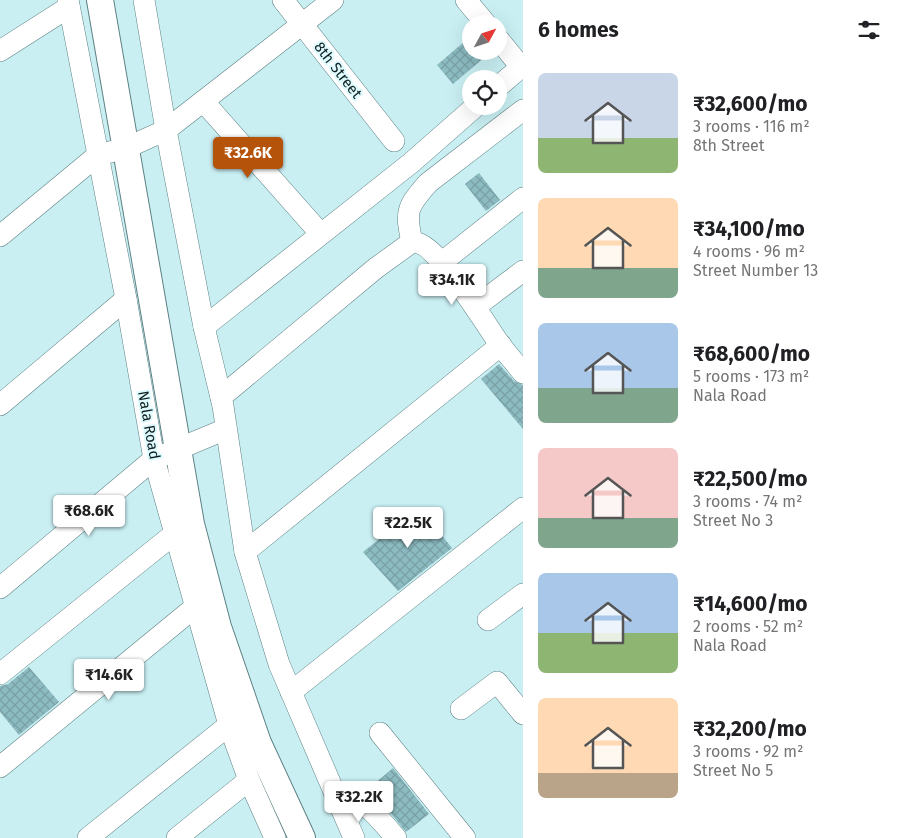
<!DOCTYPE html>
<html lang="en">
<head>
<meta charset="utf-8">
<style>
  :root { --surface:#fff; --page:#f2f2f2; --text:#202124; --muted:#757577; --accent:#b45309 }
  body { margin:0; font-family:"Fira Sans",sans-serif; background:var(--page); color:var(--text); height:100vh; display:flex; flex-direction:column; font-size:19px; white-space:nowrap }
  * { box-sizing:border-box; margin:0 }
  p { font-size:16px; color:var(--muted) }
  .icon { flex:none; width:28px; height:28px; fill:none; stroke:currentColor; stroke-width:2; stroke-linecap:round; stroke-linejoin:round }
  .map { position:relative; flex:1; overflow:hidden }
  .sheet { display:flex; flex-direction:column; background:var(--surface); width:375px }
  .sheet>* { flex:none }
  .needle { width:32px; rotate:50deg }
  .fabs { position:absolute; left:462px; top:15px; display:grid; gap:10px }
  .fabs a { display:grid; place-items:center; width:45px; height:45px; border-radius:50%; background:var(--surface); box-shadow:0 5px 20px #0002; font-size:25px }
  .price { position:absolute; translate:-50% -42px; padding:0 11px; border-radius:5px; background:#fff; color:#222; font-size:16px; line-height:32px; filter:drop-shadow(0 1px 2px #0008) }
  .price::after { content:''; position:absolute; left:50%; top:30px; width:15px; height:11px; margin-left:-8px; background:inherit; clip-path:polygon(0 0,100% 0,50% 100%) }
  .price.selected { background:var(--accent); color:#fff }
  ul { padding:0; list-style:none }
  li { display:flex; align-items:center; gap:15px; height:125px; padding:0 15px }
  li span { display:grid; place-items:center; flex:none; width:140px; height:100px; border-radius:8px; color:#555 }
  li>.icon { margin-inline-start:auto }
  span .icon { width:60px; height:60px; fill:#fffc; stroke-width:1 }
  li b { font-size:21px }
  h2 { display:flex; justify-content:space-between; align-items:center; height:60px; padding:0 15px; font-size:21px }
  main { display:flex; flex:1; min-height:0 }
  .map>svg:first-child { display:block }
</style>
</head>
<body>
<main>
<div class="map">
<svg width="523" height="838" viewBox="0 0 523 838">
  <defs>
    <pattern id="building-cross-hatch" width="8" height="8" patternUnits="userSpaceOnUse" patternTransform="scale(1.25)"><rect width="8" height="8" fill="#8cbbc1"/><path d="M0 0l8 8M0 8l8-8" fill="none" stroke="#78a0a5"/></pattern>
  </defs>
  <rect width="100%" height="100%" fill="#c9eff3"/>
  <!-- building -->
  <g fill="url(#building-cross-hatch)">
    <path d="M471,36V51H492L453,84L437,65Z"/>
    <path d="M479,173L500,200L486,211L465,184Z"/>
    <path d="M499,364L514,381L523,385V429L481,379Z"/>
    <path d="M419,507L452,548L398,591L363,552Z"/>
    <path d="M29,667L59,702L19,735L0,712V686L8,684Z"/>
    <path d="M393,768L429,814L406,832L384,805L366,791Z"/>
  </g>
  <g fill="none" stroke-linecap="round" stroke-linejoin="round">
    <!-- minor casing -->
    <g stroke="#5d8084" stroke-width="22">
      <g id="minor">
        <path d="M68,0L126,299L154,459L229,725L249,780L275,838"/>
        <path d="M144,0L166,130L204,327L223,406L245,552L279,664L354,838"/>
        <path d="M283,0L394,141"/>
        <path d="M466,0L486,24"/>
        <path d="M499,40L521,67L499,86"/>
        <path d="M0,51L69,7"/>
        <path d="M203,101L320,233"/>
        <path d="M0,236L98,155L126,148L166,130L333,0"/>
        <path d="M412,242C405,211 407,207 428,183L523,110"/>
        <path d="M412,242C435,239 487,327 501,346C508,355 516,364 523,373"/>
        <path d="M441,263L523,198"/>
        <path d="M475,307L523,271"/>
        <path d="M204,327L411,163L476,106"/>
        <path d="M221,397L376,268L412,242"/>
        <path d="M0,405L126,299"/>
        <path d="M245,552L501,345"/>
        <path d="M0,588L154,459L226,429"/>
        <path d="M488,620L523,594"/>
        <path d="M0,674L174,534"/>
        <path d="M291,692L523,508"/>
        <path d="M461,709L497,682L523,714"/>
        <path d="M380,733L465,838"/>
        <path d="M0,767L195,607"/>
        <path d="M334,790C366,801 374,812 396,838"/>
        <path d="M88,838L229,725"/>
        <path d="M177,838L249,780"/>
      </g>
    </g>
    <!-- tertiary casing -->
    <g stroke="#5d8084" stroke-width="28">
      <path id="tertiary" d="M100,0L191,524L218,627L258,743L302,838"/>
    </g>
    <!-- minor -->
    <use href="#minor" stroke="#fff" stroke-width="21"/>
    <!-- tertiary -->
    <use href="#tertiary" stroke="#fff" stroke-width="26"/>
  </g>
  <g text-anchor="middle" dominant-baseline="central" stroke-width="4" stroke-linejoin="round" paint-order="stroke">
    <!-- street labels -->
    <g font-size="15" fill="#101e1f" stroke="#ddfbfe">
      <text transform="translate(338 70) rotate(52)">8th Street</text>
      <text transform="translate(149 425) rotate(80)">Nala Road</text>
    </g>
  </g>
</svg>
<div class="fabs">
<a><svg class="needle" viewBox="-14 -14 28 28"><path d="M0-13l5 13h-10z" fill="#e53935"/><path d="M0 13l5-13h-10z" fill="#757577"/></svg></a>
<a><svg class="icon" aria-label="locate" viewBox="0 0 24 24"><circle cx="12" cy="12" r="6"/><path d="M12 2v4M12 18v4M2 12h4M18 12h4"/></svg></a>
</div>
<b class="price selected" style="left:248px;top:179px">₹32.6K</b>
<b class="price" style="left:452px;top:306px">₹34.1K</b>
<b class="price" style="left:89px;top:537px">₹68.6K</b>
<b class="price" style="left:408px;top:549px">₹22.5K</b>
<b class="price" style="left:109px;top:701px">₹14.6K</b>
<b class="price" style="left:359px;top:823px">₹32.2K</b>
</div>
<section class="sheet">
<h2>6 homes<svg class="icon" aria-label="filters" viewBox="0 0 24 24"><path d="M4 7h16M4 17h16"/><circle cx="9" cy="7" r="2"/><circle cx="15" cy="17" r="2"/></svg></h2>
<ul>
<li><span style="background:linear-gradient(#c9d6e8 65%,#8fb573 0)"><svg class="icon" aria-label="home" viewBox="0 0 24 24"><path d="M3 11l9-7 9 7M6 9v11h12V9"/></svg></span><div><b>₹32,600/mo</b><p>3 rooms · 116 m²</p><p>8th Street</p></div></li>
<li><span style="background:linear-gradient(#ffd9b3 70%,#7fa58c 0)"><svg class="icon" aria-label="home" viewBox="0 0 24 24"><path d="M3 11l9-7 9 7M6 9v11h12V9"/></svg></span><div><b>₹34,100/mo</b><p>4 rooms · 96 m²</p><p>Street Number 13</p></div></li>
<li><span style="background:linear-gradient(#a9c7e8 65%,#7fa58c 0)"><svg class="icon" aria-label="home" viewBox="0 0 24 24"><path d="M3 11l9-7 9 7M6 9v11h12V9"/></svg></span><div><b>₹68,600/mo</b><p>5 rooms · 173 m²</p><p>Nala Road</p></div></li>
<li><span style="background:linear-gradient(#f6c9c9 70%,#7fa58c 0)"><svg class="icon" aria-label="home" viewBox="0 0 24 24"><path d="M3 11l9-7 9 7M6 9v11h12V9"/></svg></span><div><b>₹22,500/mo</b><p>3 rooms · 74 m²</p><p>Street No 3</p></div></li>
<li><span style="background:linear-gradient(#a9c7e8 60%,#8fb573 0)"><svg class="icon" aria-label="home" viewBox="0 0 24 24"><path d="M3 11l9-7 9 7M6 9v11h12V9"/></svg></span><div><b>₹14,600/mo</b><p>2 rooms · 52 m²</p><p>Nala Road</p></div></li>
<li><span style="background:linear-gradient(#ffd9b3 75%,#b9a48a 0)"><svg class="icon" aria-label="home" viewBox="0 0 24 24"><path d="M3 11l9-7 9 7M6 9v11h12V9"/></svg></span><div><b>₹32,200/mo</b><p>3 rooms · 92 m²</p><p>Street No 5</p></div></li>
</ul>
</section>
</main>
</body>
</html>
